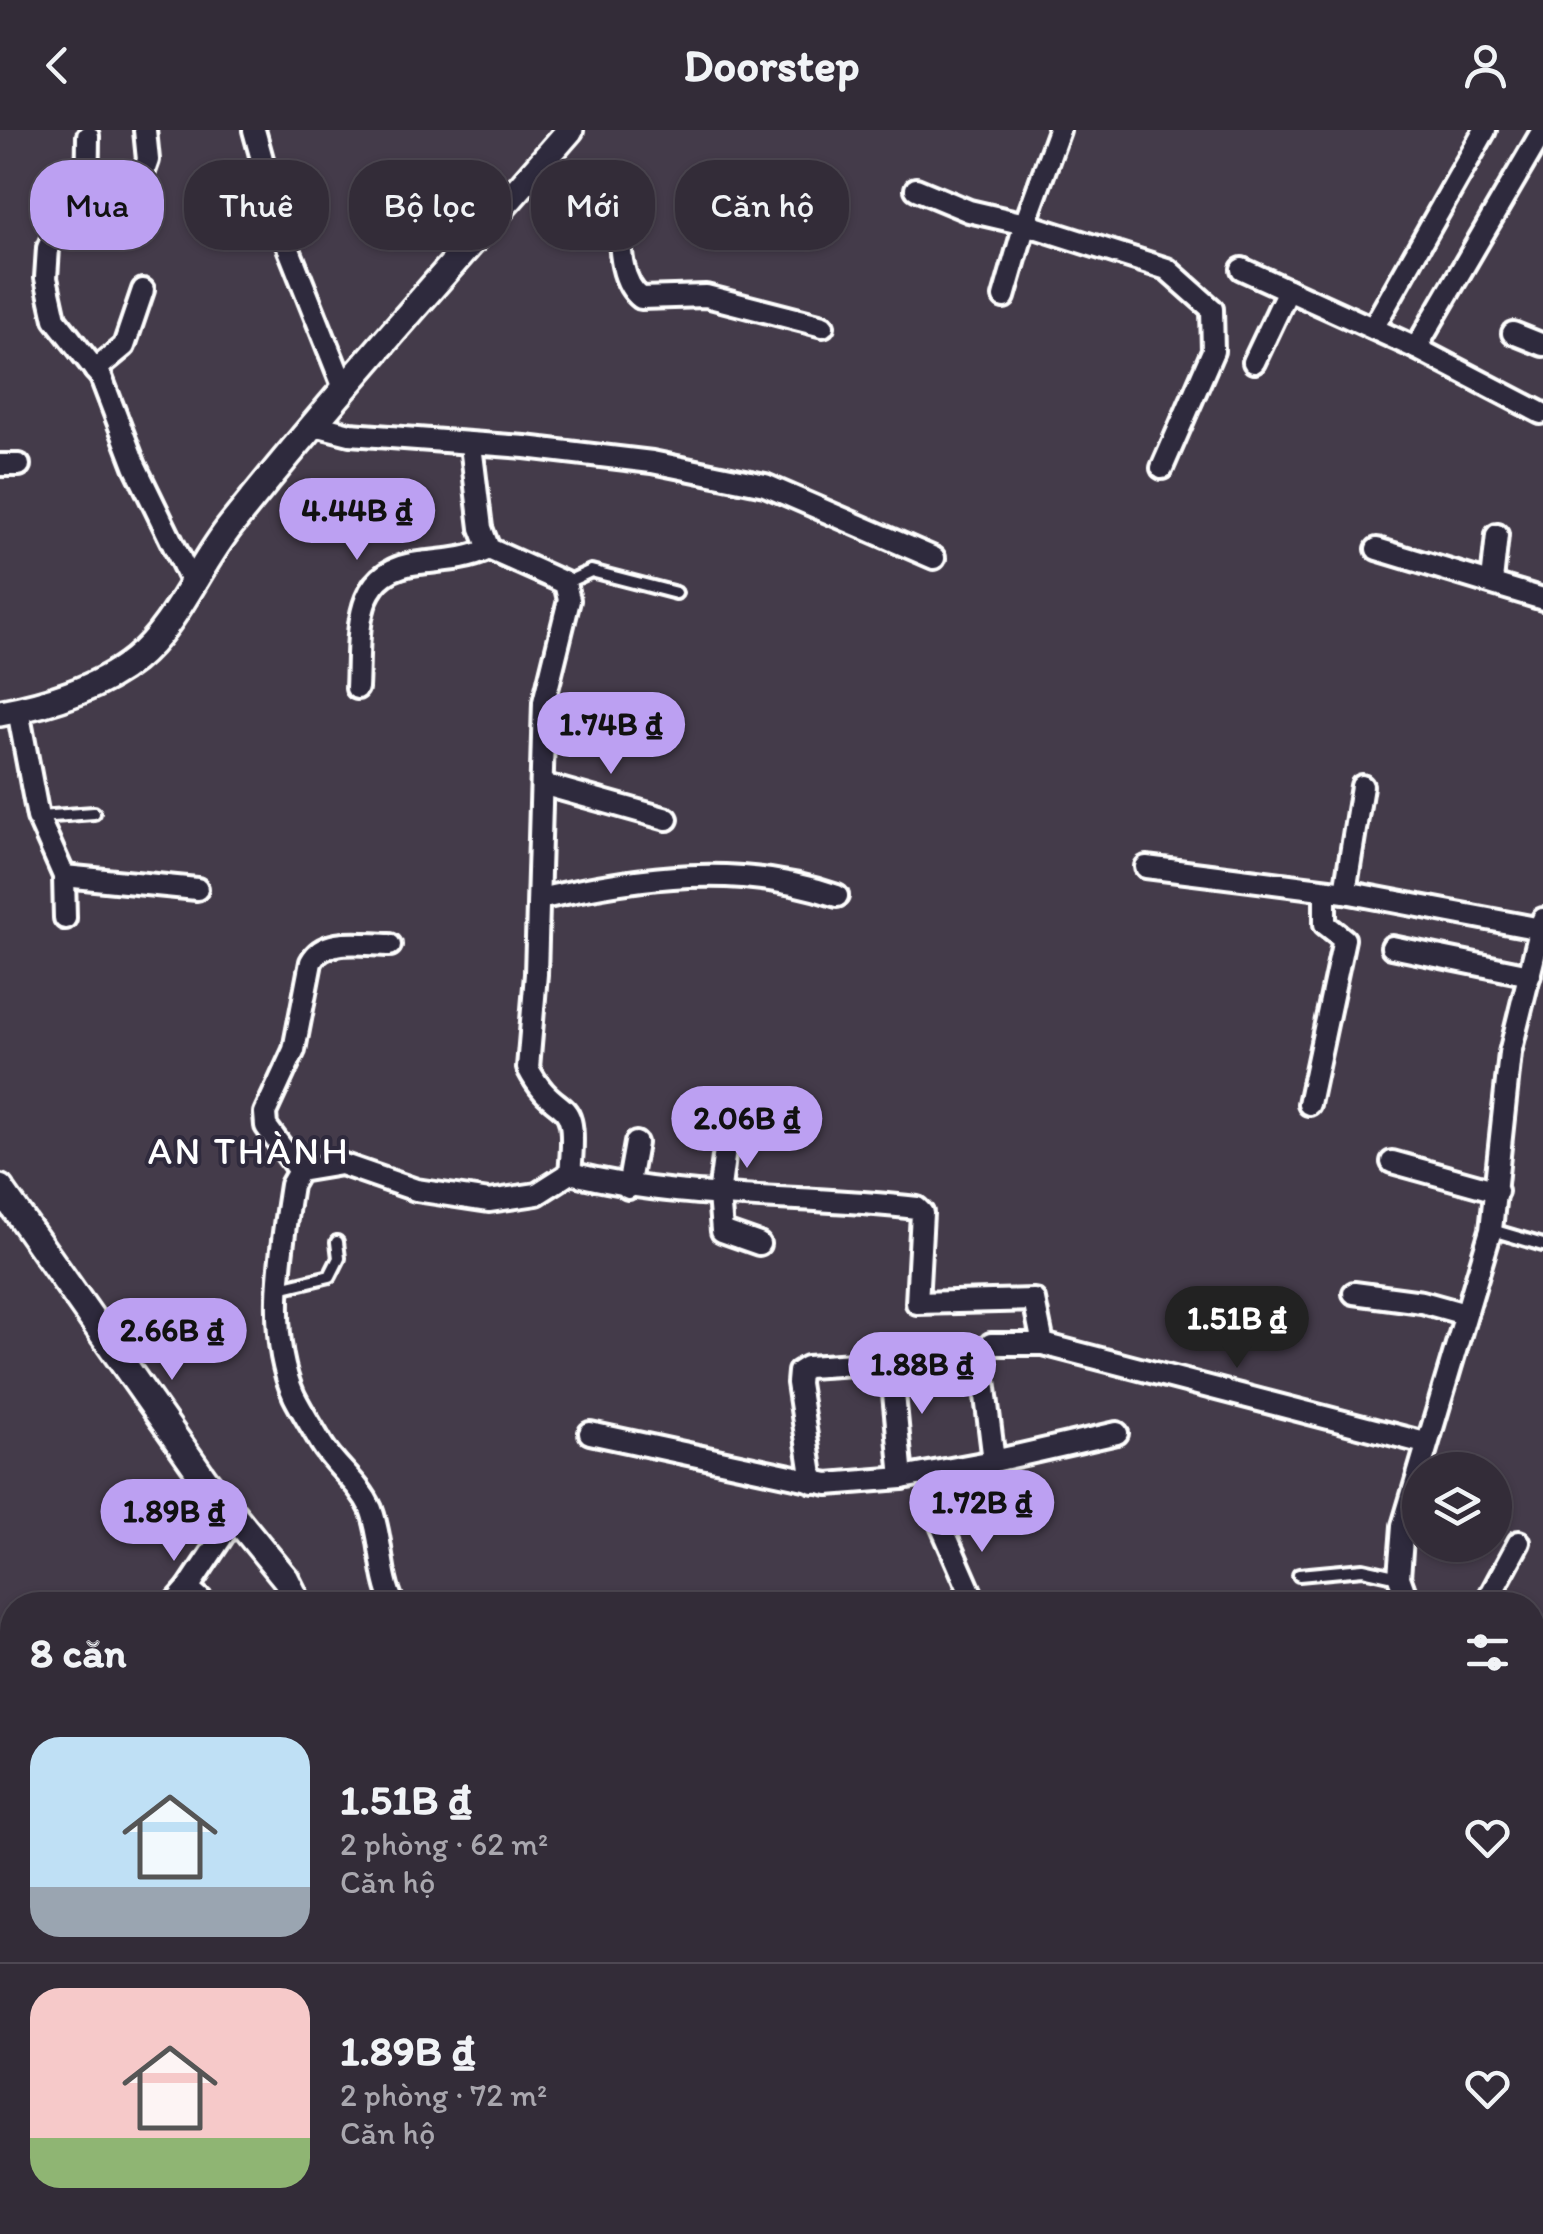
<!DOCTYPE html>
<html lang="vi">
<head>
<meta charset="utf-8">
<style>
  :root { --surface:#332c38; --page:#3b3440; --text:#f1f3f6; --muted:#a9a7ae; --line:#4e4853; --accent:#bca0f2 }
  body { margin:0; font-family:Itim,sans-serif; background:var(--page); color:var(--text); height:100vh; display:flex; flex-direction:column; font-size:38px; white-space:nowrap }
  * { box-sizing:border-box; margin:0 }
  p { font-size:32px; color:var(--muted) }
  .icon { flex:none; width:55px; height:55px; fill:none; stroke:currentColor; stroke-width:2; stroke-linecap:round; stroke-linejoin:round }
  .map { position:relative; flex:1; overflow:hidden }
  .side { position:absolute; left:0px; top:1462px; width:1545px; height:642px; display:flex; flex-direction:column; background:var(--surface); border-radius:40px 40px 0 0; box-shadow:0 2px 8px #0004,0 0 0 2px var(--line) }
  .side>* { flex:none }
  .hud { position:absolute; left:30px; top:30px; width:1000px; height:90px; display:flex; gap:20px }
  .tools { position:absolute; left:1402px; top:1322px; display:grid; gap:20px }
  .tools a { display:grid; place-items:center; width:110px; height:110px; border-radius:50%; background:var(--surface); box-shadow:0 2px 8px #0004,0 0 0 2px var(--line); font-size:50px }
  .price { position:absolute; translate:-50% -85px; padding:0 22px; border-radius:35px; background:var(--accent); color:#111; font-size:32px; line-height:65px; filter:drop-shadow(0 2px 5px #0008) }
  .price::after { content:''; position:absolute; left:50%; top:60px; width:30px; height:22px; margin-left:-15px; background:inherit; clip-path:polygon(0 0,100% 0,50% 100%) }
  .price.current { background:#222; color:#fff }
  ul { padding:0; list-style:none }
  li { display:flex; align-items:center; gap:30px; height:250px; padding:0 30px }
  li+li { border-top:2px solid var(--line) }
  li span { display:grid; place-items:center; flex:none; width:280px; height:200px; border-radius:30px; color:#555 }
  li>.icon { margin-inline-start:auto }
  span .icon { width:120px; height:120px; fill:#fffc; stroke-width:1 }
  li b { font-size:42px }
  h2 { display:flex; justify-content:space-between; align-items:center; height:120px; padding:0 30px; font-size:42px }
  .chip { padding:0 35px; border-radius:40px; background:var(--surface); box-shadow:0 2px 8px #0004,0 0 0 2px var(--line); font-size:35px; line-height:90px }
  .chip.current { background:var(--accent); color:#111 }
  header { display:flex; justify-content:space-between; align-items:center; height:130px; padding:0 30px; background:var(--surface); font-size:45px; font-weight:700 }
  .map>svg:first-child { display:block }
</style>
</head>
<body>
<header><svg class="icon" aria-label="back" viewBox="0 0 24 24"><path d="M15 5l-7 7 7 7"/></svg>Doorstep<svg class="icon" aria-label="person" viewBox="0 0 24 24"><circle cx="12" cy="8" r="4"/><path d="M4 21q1-7 8-7t8 7"/></svg></header>
<div class="map">
<svg width="1543" height="2104" viewBox="0 0 1543 2104">
  <rect width="100%" height="100%" fill="#443b4a"/>
  <filter id="ink" filterUnits="userSpaceOnUse"><feTurbulence type="fractalNoise" baseFrequency=".01" numOctaves="2"/><feDisplacementMap in="SourceGraphic" scale="20" xChannelSelector="R" yChannelSelector="G"/><feConvolveMatrix kernelMatrix="1 2 1 2 8 2 1 2 1" color-interpolation-filters="sRGB"/></filter>
  <g filter="url(#ink)">
    <g fill="none" stroke-linecap="round" stroke-linejoin="round">
      <!-- service casing -->
      <g stroke="#fff" stroke-width="18">
        <g id="service">
          <path d="M565,453L591,441L676,463"/>
          <path d="M39,687L94,683"/>
          <path d="M1492,1100L1543,1115"/>
          <path d="M280,1158L330,1146L339,1128L337,1112"/>
          <path d="M1299,1445L1363,1439L1399,1447"/>
          <path d="M0,2047L12,2050"/>
          <path d="M124,2092L155,2104"/>
          <path d="M713,2092L715,2104"/>
          <path d="M540,2104L640,2092"/>
        </g>
      </g>
      <!-- minor casing -->
      <g stroke="#fff" stroke-width="28">
        <g id="minor">
          <path d="M145,0L148,30L134,69L56,100L48,118L46,148L55,189L101,247L135,336L191,451"/>
          <path d="M254,0L282,102L344,258"/>
          <path d="M1059,0L1025,94L1167,139L1212,179L1213,221L1162,338"/>
          <path d="M543,31L605,61L618,75C621,104 616,149 641,168L706,166L823,196"/>
          <path d="M916,59L969,81L1025,94L1004,167"/>
          <path d="M87,84L88,6"/>
          <path d="M1242,139L1416,218L1541,283"/>
          <path d="M1373,198L1485,0"/>
          <path d="M1513,203L1543,215"/>
          <path d="M1416,218L1543,0"/>
          <path d="M1254,232L1288,160"/>
          <path d="M95,240L124,216L143,160"/>
          <path d="M315,295L350,304L525,317L652,332L765,355L934,428"/>
          <path d="M0,335H19"/>
          <path d="M1377,419L1543,469"/>
          <path d="M1492,451L1497,405"/>
          <path d="M357,558C360,505 350,440 419,433C444,430 466,430 489,419"/>
          <path d="M18,580L38,687L64,746L65,788"/>
          <path d="M542,654L667,689"/>
          <path d="M1146,737L1345,762L1541,799"/>
          <path d="M64,746L197,759"/>
          <path d="M1345,762L1362,656"/>
          <path d="M539,769C639,746 738,732 837,766"/>
          <path d="M1392,817L1530,845"/>
          <path d="M1309,974L1344,809L1325,794V761"/>
          <path d="M726,1012L719,1065L722,1101L759,1114"/>
          <path d="M1392,1032L1497,1061"/>
          <path d="M299,1041L266,996L265,983L294,920L311,832C324,806 364,815 390,815"/>
          <path d="M570,1043C684,1072 801,1064 917,1078L922,1083L917,1173L1034,1170L1043,1214L1425,1313"/>
          <path d="M628,1058L636,1013"/>
          <path d="M1354,1163L1422,1172L1465,1184"/>
          <path d="M981,1226L994,1331L1117,1303"/>
          <path d="M891,1232L902,1348"/>
          <path d="M590,1303L828,1354L902,1348L994,1331"/>
          <path d="M813,1352L798,1253L799,1242L807,1237L981,1226L991,1214H1043"/>
          <path d="M941,1395L976,1475"/>
          <path d="M173,1475L188,1458"/>
          <path d="M207,1475L188,1458L235,1387"/>
          <path d="M394,1475C379,1445 383,1410 371,1379C359,1352 335,1337 321,1313C312,1297 302,1282 294,1266C266,1204 281,1120 291,1055L299,1041L341,1034L416,1060L489,1071L537,1064L570,1043C579,955 558,996 528,938L536,844L544,572L569,470L565,453L489,419L481,398L471,315"/>
          <path d="M1409,1475L1399,1447L1403,1396L1491,1100L1510,923L1543,789"/>
          <path d="M1485,1475L1519,1412"/>
          <path d="M1532,1564L1543,1568"/>
          <path d="M0,1689L12,1678"/>
          <path d="M1532,1696L1543,1687"/>
          <path d="M0,1768L12,1777"/>
          <path d="M263,2092L273,2101L287,2104"/>
          <path d="M377,2104L431,2092"/>
        </g>
      </g>
      <!-- tertiary casing -->
      <g stroke="#fff" stroke-width="32">
        <g id="tertiary">
          <path d="M0,583C44,575 98,559 134,530C176,496 198,436 232,394C340,259 456,131 570,0"/>
          <path d="M0,1058L205,1350L286,1449L299,1475"/>
          <path d="M780,2092L798,2104"/>
        </g>
      </g>
      <!-- service -->
      <use href="#service" stroke="#2f2a3d" stroke-width="10"/>
      <!-- minor -->
      <use href="#minor" stroke="#2f2a3d" stroke-width="20"/>
      <!-- tertiary -->
      <use href="#tertiary" stroke="#2f2a3d" stroke-width="25"/>
    </g>
  </g>
  <g text-anchor="middle" dominant-baseline="central" stroke-width="8" stroke-linejoin="round" paint-order="stroke">
    <!-- neighbourhood labels -->
    <g font-size="38" letter-spacing="2.5" fill="#fff" stroke="#2f2a3d">
      <text x="249" y="1021">AN THÀNH</text>
    </g>
  </g>
</svg>
<div class="tools">
<a><svg class="icon" aria-label="layers" viewBox="0 0 24 24"><path d="M12 4l9 5-9 5-9-5zM3 14l9 5 9-5"/></svg></a>
</div>
<b class="price" style="left:357px;top:433px">4.44B ₫</b>
<b class="price" style="left:611px;top:647px">1.74B ₫</b>
<b class="price" style="left:747px;top:1041px">2.06B ₫</b>
<b class="price current" style="left:1237px;top:1241px">1.51B ₫</b>
<b class="price" style="left:172px;top:1253px">2.66B ₫</b>
<b class="price" style="left:922px;top:1287px">1.88B ₫</b>
<b class="price" style="left:982px;top:1425px">1.72B ₫</b>
<b class="price" style="left:174px;top:1434px">1.89B ₫</b>
<div class="hud">
<a class="chip current">Mua</a>
<a class="chip">Thuê</a>
<a class="chip">Bộ lọc</a>
<a class="chip">Mới</a>
<a class="chip">Căn hộ</a>
</div>
<section class="side">
<h2>8 căn<svg class="icon" aria-label="filters" viewBox="0 0 24 24"><path d="M4 7h16M4 17h16"/><circle cx="9" cy="7" r="2"/><circle cx="15" cy="17" r="2"/></svg></h2>
<ul>
<li><span style="background:linear-gradient(#bfe0f5 75%,#9aa5b1 0)"><svg class="icon" aria-label="home" viewBox="0 0 24 24"><path d="M3 11l9-7 9 7M6 9v11h12V9"/></svg></span><div><b>1.51B ₫</b><p>2 phòng · 62 m²</p><p>Căn hộ</p></div><svg class="icon" aria-label="heart" viewBox="0 0 24 24"><path d="M12 20l-8-8c-3-5 5-10 8-4 3-6 11-1 8 4z"/></svg></li>
<li><span style="background:linear-gradient(#f6c9c9 75%,#8fb573 0)"><svg class="icon" aria-label="home" viewBox="0 0 24 24"><path d="M3 11l9-7 9 7M6 9v11h12V9"/></svg></span><div><b>1.89B ₫</b><p>2 phòng · 72 m²</p><p>Căn hộ</p></div><svg class="icon" aria-label="heart" viewBox="0 0 24 24"><path d="M12 20l-8-8c-3-5 5-10 8-4 3-6 11-1 8 4z"/></svg></li>
</ul>
</section>
</div>
</body>
</html>
